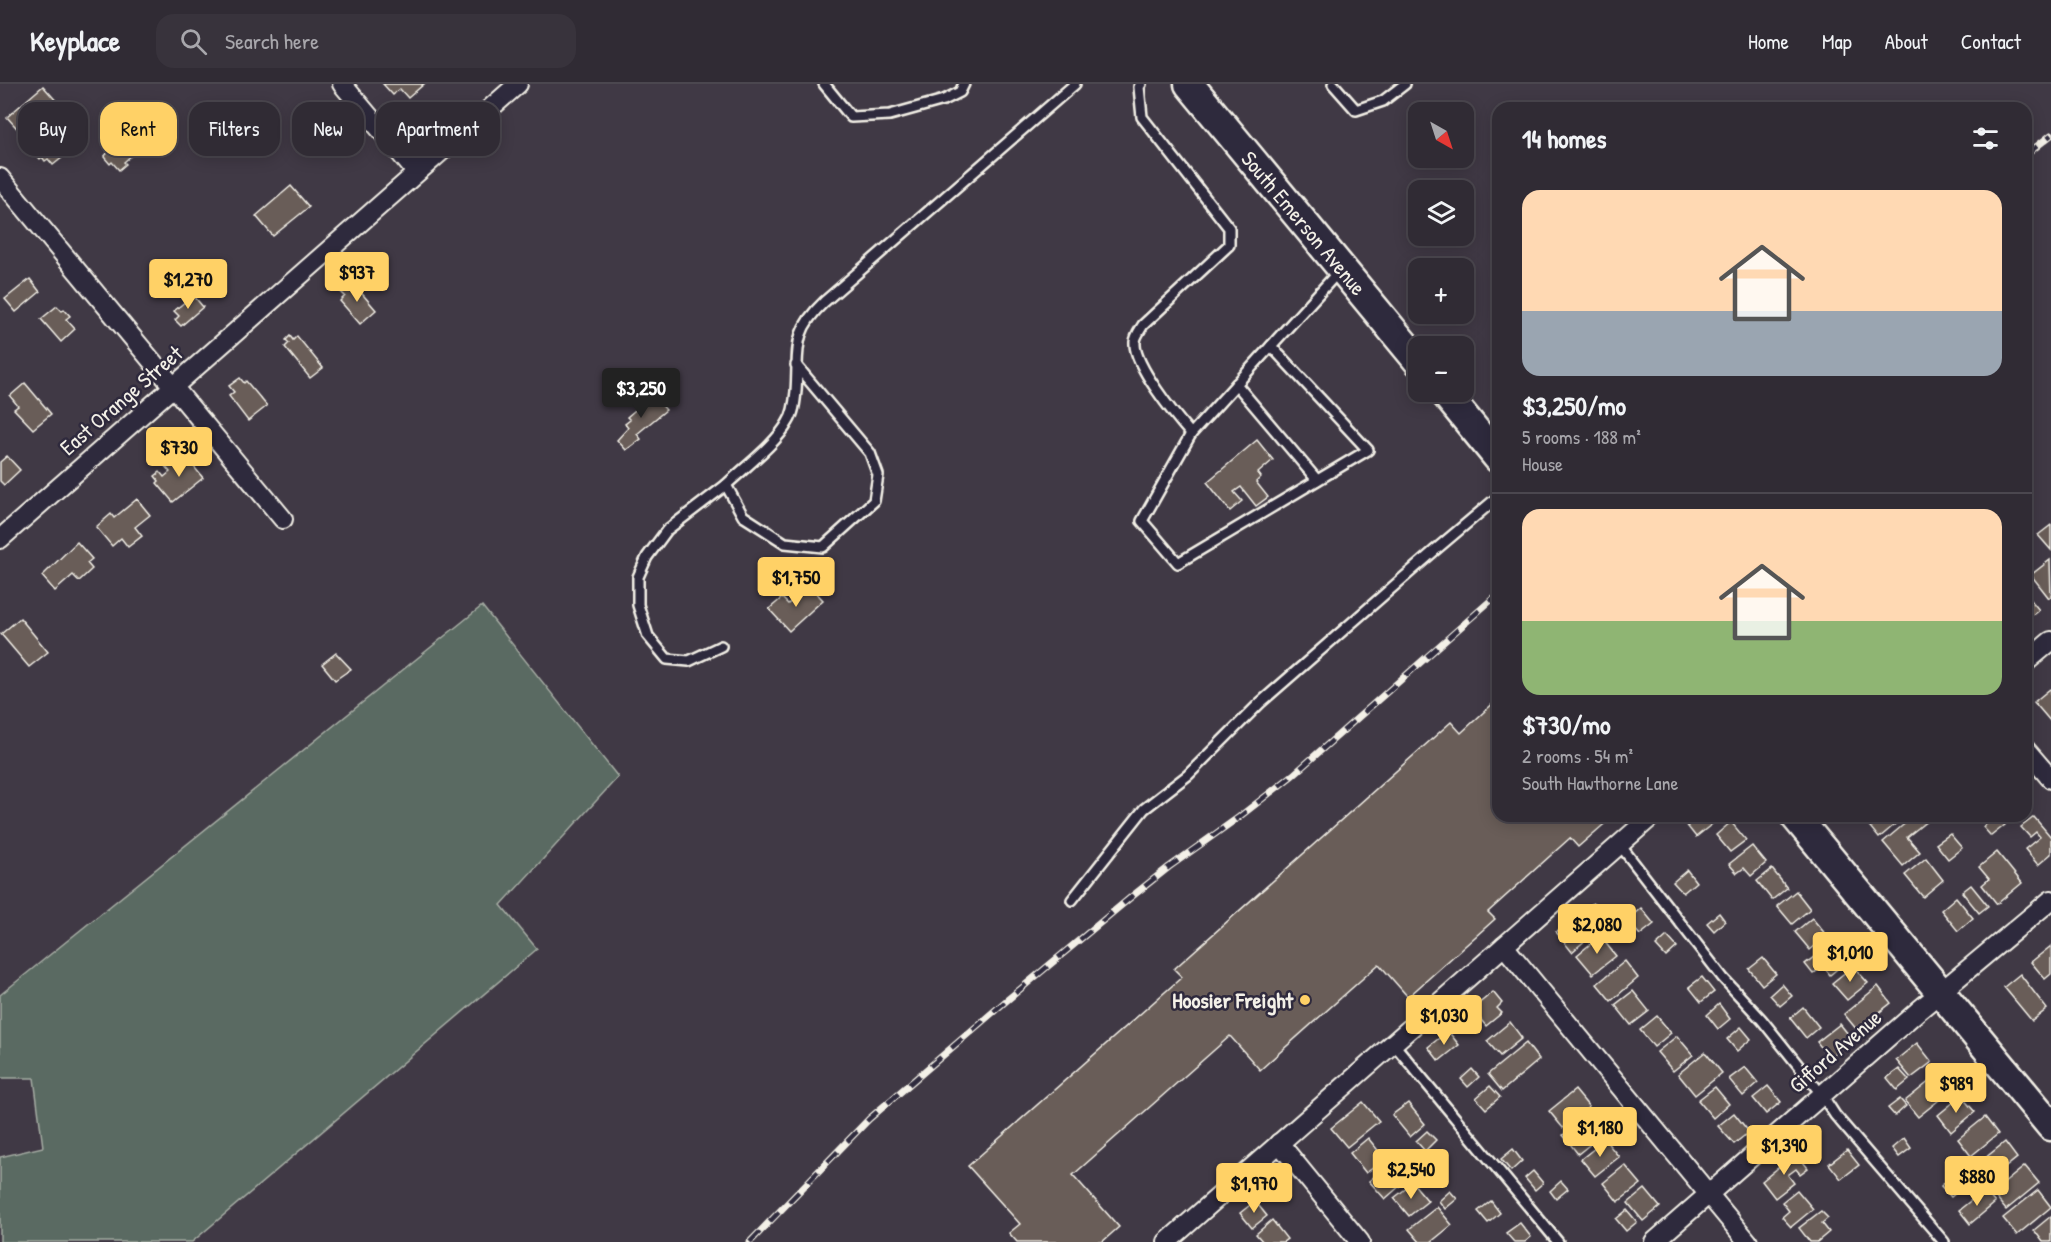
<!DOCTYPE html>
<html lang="en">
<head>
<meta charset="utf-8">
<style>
  :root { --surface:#302b34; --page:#38333c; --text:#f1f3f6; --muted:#a8a7ac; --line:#4b474f; --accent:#ffd166 }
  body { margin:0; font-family:"Patrick Hand",sans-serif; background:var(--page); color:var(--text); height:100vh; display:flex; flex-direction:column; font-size:22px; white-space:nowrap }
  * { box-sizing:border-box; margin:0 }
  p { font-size:20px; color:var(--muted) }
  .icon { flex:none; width:33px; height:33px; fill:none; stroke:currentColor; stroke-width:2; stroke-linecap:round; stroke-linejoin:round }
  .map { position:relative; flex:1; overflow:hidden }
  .side { position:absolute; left:1492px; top:18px; width:540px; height:720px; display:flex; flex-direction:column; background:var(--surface); border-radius:18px; box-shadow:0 3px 15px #0003,0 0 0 2px var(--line) }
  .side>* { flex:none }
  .hud { position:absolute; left:18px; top:18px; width:570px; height:54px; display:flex; gap:12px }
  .needle { width:39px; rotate:141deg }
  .controls { position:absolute; left:1408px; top:18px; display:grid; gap:12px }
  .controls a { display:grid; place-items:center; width:66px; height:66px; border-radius:12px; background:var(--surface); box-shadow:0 3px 15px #0003,0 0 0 2px var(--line); font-size:30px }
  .price { position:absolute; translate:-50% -51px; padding:0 14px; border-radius:6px; background:var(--accent); color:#111; font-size:20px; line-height:39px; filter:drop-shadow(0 2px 3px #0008) }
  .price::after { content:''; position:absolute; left:50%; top:36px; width:18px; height:14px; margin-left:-9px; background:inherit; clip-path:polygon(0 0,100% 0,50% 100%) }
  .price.on { background:#222; color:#fff }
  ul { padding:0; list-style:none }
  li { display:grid; align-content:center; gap:12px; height:318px; padding:0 30px }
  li+li { border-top:2px solid var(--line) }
  li span { display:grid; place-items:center; height:186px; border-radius:18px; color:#555 }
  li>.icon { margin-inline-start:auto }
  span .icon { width:108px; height:108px; fill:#fffc; stroke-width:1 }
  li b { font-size:26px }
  h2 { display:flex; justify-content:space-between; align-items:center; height:72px; padding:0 30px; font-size:26px }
  .chip { padding:0 21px; border-radius:18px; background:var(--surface); box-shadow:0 3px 15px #0003,0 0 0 2px var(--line); font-size:21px; line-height:54px }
  .chip.on { background:var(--accent); color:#111 }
  header { display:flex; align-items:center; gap:36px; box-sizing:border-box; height:84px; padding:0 30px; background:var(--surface); border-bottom:2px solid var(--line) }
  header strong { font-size:28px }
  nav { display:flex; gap:33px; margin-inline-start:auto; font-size:21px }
  .search { width:420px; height:54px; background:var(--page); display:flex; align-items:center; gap:15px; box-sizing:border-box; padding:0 21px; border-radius:18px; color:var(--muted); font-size:22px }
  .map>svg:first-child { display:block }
</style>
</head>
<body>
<header>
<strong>Keyplace</strong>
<div class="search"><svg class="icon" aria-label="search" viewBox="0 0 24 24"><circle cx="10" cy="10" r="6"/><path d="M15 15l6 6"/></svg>Search here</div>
<nav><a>Home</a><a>Map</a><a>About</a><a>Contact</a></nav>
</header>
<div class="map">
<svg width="2051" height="1158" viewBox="0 0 2051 1158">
  <rect width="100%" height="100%" fill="#403945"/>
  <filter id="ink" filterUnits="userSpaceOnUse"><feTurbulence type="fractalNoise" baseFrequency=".0167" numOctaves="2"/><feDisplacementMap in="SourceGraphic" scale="12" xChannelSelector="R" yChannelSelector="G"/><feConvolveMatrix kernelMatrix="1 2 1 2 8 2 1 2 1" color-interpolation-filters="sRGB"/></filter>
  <g filter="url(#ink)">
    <!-- green -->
    <path fill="#5a6a62" stroke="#a7aea5" stroke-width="1.5" d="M482,522L618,693L501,821L537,865L192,1158H0V1073L43,1063L34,994H0V911Z"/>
    <!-- building -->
    <g fill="#695d58" stroke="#f4f1e8" stroke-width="1.5">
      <path d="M383,0H424L408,14L400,5L393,11Z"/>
      <path d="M43,2L58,19L22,50L7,33Z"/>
      <path d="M120,35L131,48L121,55L133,70L124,78L126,80L119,86L112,78L110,80L104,73L115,60L104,47Z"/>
      <path d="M64,36H68L74,43L73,47L65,53L70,50L78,61L53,81L48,75L45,77L42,73L40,75L29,62Z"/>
      <path d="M291,102L309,123L273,152L256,132Z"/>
      <path d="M30,195L40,208L16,228L5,215Z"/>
      <path d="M352,198L376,226L360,240L340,217L345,212L340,207Z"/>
      <path d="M193,211L203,223L181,242L175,236L179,232L174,227Z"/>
      <path d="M57,222L62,227L64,225L70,232L66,235L75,245L61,258L41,235Z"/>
      <path d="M290,252L293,256L297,252L323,284L310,294L285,263L289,259L286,256Z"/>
      <path d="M240,294L244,299L246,297L267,322L248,337L229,312L234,308L229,302Z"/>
      <path d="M25,299L51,330L33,345L14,325L18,322L10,312Z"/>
      <path d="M648,306L666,326L637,350L641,355L626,366L617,356L628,344L625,340L630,336L627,333L641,321L636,316Z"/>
      <path d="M1257,356L1273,376L1258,389L1261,393L1256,398L1268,413L1256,422L1241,403L1234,408L1242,417L1230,427L1207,398Z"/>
      <path d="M7,372L20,386L4,401L0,397V378Z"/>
      <path d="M177,372L182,378L187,374L203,394L173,418L157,399L159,397L155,392L160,388L164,393L170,388L165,382Z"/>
      <path d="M137,415L150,431L135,443L142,452L128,463L121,454L112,462L96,443L111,430L114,434Z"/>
      <path d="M2051,441V466L2038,451Z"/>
      <path d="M77,458L92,475L87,479L92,485L79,497L73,491L55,507L42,492Z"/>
      <path d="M2050,476L2051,512L2049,514L2031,491Z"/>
      <path d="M809,501L823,516L789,547L769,525L782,514L788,520Z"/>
      <path d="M2026,510L2039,526L2026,536Z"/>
      <path d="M20,534L48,568L29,583L1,550Z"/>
      <path d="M336,569L351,585L335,596L322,580Z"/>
      <path d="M2050,605L2051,606V638L2034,618Z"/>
      <path d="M1498,615V732H1607L1610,735L1578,763L1570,754L1488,828L1495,835L1408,913L1379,880L1260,986L1230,952L1073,1091L1119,1143L1102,1158H1017L1009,1149L1020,1140L968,1082L1182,893L1174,885L1451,638L1461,649Z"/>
      <path d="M1683,732H1722L1696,753L1681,734Z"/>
      <path d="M1896,732L1900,736L1879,754L1862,733Z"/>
      <path d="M1914,732H1925L1928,736L1907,753L1920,768L1903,782L1883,758Z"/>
      <path d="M1996,732L2005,741L1991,752L1983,743Z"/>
      <path d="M2034,733L2051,753V770L2038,781L2025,765L2040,753L2036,748L2030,753L2021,743Z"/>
      <path d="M1731,738L1746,756L1730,768L1716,751Z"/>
      <path d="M1950,750L1962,764L1948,775L1936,760Z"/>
      <path d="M1752,762L1766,779L1751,792L1744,784L1737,789L1729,780Z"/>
      <path d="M1997,768L2022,799L1997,820L1982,801L1989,795L1979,783Z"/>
      <path d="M1926,774L1943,796L1923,813L1905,791Z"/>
      <path d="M1772,785L1787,804L1772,816L1757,797Z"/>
      <path d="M1687,786L1696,798L1683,809L1673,798Z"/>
      <path d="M1971,801L1988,822L1979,829L1962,808Z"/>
      <path d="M1796,807L1810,825L1792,840L1777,822Z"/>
      <path d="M1956,813L1973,834L1958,847L1941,826Z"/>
      <path d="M1593,819L1603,832L1590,842L1579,830Z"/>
      <path d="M1641,824L1654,840L1640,851L1627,836Z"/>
      <path d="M1719,829L1725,837L1714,847L1707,839Z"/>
      <path d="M1812,834L1827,852L1810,866L1795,848Z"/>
      <path d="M1573,835L1588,854L1572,868L1556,848Z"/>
      <path d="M1600,852L1616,872L1593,890L1577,871Z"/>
      <path d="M1667,852L1677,863L1666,873L1656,862Z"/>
      <path d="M1832,859L1847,877L1830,891L1823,882L1813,890L1805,880Z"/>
      <path d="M2051,862V890L2045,895L2031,878Z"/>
      <path d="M1763,874L1776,890L1762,901L1749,885Z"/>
      <path d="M1625,877L1638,894L1611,917L1597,900Z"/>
      <path d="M1853,882L1868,899L1847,916L1832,899Z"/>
      <path d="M2020,890L2047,925L2032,937L2004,903Z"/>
      <path d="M1702,893L1714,908L1701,918L1689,903Z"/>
      <path d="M1782,900L1792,912L1780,922L1770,911Z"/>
      <path d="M1878,902L1891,919L1857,946L1844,930Z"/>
      <path d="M1633,907L1649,927L1631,941L1615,921Z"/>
      <path d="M1493,908L1502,919L1497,924L1502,929L1486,942L1472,925Z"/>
      <path d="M1719,920L1730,935L1718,945L1707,931Z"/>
      <path d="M1803,923L1819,943L1806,954L1790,934Z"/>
      <path d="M1657,932L1671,949L1654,963L1640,946Z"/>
      <path d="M1510,938L1522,954L1500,972L1487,957Z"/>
      <path d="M1840,940L1852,955L1829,974L1817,958Z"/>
      <path d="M1741,943L1751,955L1737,967L1727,955Z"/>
      <path d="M1448,947L1459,961L1439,977L1428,963Z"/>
      <path d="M1677,952L1693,971L1673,987L1657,968Z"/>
      <path d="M1526,959L1539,976L1502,1007L1488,990Z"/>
      <path d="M1917,959L1932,978L1911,994L1896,976Z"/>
      <path d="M1705,968L1722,989L1695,1011L1678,990Z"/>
      <path d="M1745,983L1758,999L1743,1012L1729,995Z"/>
      <path d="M1472,985L1479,993L1468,1003L1461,995Z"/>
      <path d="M1899,985L1909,996L1897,1006L1887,994Z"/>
      <path d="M1941,988L1954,1004L1918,1033L1905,1017Z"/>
      <path d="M1490,1002L1500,1013L1486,1025L1476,1014Z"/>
      <path d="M1768,1002L1781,1018L1766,1030L1753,1014Z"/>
      <path d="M1715,1003L1729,1020L1713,1034L1698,1016Z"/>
      <path d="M1575,1006L1589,1023L1563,1044L1549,1027Z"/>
      <path d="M1961,1012L1975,1028L1951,1048L1938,1031Z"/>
      <path d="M1900,1015L1906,1022L1895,1032L1888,1024Z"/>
      <path d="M1363,1018L1379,1037L1347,1063L1331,1044Z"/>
      <path d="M1408,1019L1425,1040L1410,1053L1392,1031Z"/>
      <path d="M1734,1029L1749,1048L1734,1060L1718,1042Z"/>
      <path d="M1589,1030L1604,1049L1578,1070L1563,1051Z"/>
      <path d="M1985,1033L1998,1050L1971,1072L1958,1055Z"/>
      <path d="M1427,1047L1436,1056L1425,1067L1416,1057Z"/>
      <path d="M1368,1054L1385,1075L1366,1089L1350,1069Z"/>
      <path d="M1904,1054L1911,1064L1899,1073L1892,1064Z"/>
      <path d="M1605,1056L1619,1073L1595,1092L1581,1075Z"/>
      <path d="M2005,1058L2017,1074L1991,1095L1979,1079Z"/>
      <path d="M1513,1065L1522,1077L1511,1087L1501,1075Z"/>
      <path d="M1847,1066L1859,1081L1841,1095L1829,1080Z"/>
      <path d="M1796,1069L1808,1084L1800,1090L1796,1085L1788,1091L1794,1099L1775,1114L1762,1097Z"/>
      <path d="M1395,1075L1410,1093L1385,1115L1369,1097Z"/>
      <path d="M1625,1081L1641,1100L1618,1118L1603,1099Z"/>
      <path d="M2025,1082L2039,1099L2006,1126L1992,1109Z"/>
      <path d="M1533,1087L1543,1099L1535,1106L1525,1094Z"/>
      <path d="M1958,1087L1968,1099L1951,1113L1941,1102Z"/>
      <path d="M1561,1097L1568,1105L1556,1115L1550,1107Z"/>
      <path d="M1413,1099L1428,1117L1409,1132L1394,1114Z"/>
      <path d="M1645,1105L1660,1123L1643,1137L1628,1119Z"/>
      <path d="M1797,1106L1813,1125L1791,1143L1782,1133L1789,1127L1782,1118Z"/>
      <path d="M1984,1106L1995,1119L1970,1140L1959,1126Z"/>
      <path d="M2038,1106L2051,1123L2017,1151L2003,1134Z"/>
      <path d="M1450,1107L1457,1115L1445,1125L1439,1117Z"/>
      <path d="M1255,1117L1267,1132L1252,1144L1240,1129Z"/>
      <path d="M1491,1117L1500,1129L1488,1139L1478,1127Z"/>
      <path d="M1437,1123L1452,1141L1431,1158H1420L1409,1145Z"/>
      <path d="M1627,1126L1637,1138L1626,1147L1616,1135Z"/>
      <path d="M1821,1127L1828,1134L1822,1139L1829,1148L1817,1158H1810L1799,1144Z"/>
      <path d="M2051,1132V1158H2043L2034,1146Z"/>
      <path d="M1272,1136L1287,1155L1283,1158H1263L1256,1150Z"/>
      <path d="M1520,1139L1531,1153L1525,1158H1514L1506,1149Z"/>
    </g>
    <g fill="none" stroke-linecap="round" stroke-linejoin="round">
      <!-- service casing -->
      <g stroke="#f4f1e8" stroke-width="14">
        <g id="service">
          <path d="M824,0L851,33L890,31L944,16L960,8L964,0"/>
          <path d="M1141,0L1139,3L1142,33L1229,144V161L1143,241C1140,246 1135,253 1135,258C1133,280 1176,333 1191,350L1142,437L1178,479L1368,366L1271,262"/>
          <path d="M1333,0L1356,26L1383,17L1405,0"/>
          <path d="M796,281L870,369L878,391L874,417L823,463L785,459L743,432L726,401C744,384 777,359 788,338C794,329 795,317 796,307C799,266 791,249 824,218L1075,0"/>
          <path d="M1236,300L1317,396"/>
          <path d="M1191,350L1340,186"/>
          <path d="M721,562L689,577L667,575L648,552L638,521V493L647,473L667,446L726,401"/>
          <path d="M1620,761L1723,894L1762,936L1822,1011L1835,1031L1944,1158"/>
          <path d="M1072,816L1144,725L1188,691L1260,619L1434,467L1498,413"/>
          <path d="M1393,959L1558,1158"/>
        </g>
      </g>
      <!-- minor casing -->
      <g stroke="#f4f1e8" stroke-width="22">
        <g id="minor">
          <path d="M342,0L416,88"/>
          <path d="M0,94L283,435"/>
          <path d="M0,455L518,0"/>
          <path d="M2026,578L2051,557"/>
          <path d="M2026,666L2051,695"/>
          <path d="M1504,862L1748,1158"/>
          <path d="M1279,1059L1360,1158"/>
          <path d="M1167,1158L1652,732"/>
          <path d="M1654,1158L1918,927L2051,816"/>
        </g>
      </g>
      <!-- primary casing -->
      <g stroke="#f4f1e8" stroke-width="33">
        <g id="primary">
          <path d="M1189,0L1419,278"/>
          <path d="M1444,308L1498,374"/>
          <path d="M1795,732L2051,1042"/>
        </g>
      </g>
      <!-- service -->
      <use href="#service" stroke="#2f2a3d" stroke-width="9"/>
      <!-- minor -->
      <use href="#minor" stroke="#2f2a3d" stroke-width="18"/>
      <!-- primary -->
      <use href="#primary" stroke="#2f2a3d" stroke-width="28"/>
      <!-- rail casing -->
      <g stroke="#f4f1e8" stroke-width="7">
        <g id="rail">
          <path d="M2026,71L2051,51"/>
          <path d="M750,1158L869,1035L1006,917L1130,814L1169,783L1239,733L1293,691L1498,510"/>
        </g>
      </g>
      <!-- rail -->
      <use href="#rail" stroke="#2f2a3d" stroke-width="4.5" stroke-dasharray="14" stroke-linecap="butt"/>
    </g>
  </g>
  <!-- markers -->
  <circle fill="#ffd166" stroke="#2f2a3d" stroke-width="2" cx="1305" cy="916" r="6"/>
  <g text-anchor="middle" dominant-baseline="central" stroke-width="5" stroke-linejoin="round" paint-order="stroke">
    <!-- street labels -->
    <g font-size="22" fill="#f4f1e8" stroke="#2f2a3d">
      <text transform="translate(1304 139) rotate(50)">South Emerson Avenue</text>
      <text transform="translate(121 316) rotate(-41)">East Orange Street</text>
      <text transform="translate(1835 967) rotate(-41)">Gifford Avenue</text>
    </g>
    <!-- poi labels -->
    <g font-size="22" font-weight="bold" fill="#f4f1e8" stroke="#2f2a3d" text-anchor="end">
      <text x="1293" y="916">Hoosier Freight</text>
    </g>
  </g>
</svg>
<div class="controls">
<a><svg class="needle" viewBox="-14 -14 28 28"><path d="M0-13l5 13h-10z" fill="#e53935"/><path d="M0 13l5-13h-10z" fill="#a8a7ac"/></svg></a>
<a><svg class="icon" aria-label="layers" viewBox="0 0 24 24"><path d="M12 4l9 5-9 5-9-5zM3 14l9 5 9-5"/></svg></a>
<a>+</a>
<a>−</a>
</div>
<b class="price" style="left:357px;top:219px">$937</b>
<b class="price" style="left:188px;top:226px">$1,270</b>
<b class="price on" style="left:641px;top:335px">$3,250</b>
<b class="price" style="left:179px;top:394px">$730</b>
<b class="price" style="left:796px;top:524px">$1,750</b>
<b class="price" style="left:1597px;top:871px">$2,080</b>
<b class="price" style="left:1850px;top:899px">$1,010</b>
<b class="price" style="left:1444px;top:962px">$1,030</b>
<b class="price" style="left:1956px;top:1030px">$989</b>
<b class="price" style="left:1600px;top:1074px">$1,180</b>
<b class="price" style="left:1784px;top:1092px">$1,390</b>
<b class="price" style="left:1411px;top:1116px">$2,540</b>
<b class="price" style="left:1977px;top:1123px">$880</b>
<b class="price" style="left:1254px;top:1130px">$1,970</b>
<div class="hud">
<a class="chip">Buy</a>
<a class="chip on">Rent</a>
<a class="chip">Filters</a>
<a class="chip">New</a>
<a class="chip">Apartment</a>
</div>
<section class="side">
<h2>14 homes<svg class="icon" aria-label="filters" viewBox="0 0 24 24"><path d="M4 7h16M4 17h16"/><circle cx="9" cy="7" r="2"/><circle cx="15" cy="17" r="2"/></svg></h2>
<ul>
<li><span style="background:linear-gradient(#ffd9b3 65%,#9aa5b1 0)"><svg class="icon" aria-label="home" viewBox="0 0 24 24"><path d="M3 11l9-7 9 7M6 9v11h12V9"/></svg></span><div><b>$3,250/mo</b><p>5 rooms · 188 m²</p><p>House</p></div></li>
<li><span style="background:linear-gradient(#ffd9b3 60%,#8fb573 0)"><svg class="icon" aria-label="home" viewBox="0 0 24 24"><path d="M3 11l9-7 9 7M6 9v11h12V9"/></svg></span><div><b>$730/mo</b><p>2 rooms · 54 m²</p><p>South Hawthorne Lane</p></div></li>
</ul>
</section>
</div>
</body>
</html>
